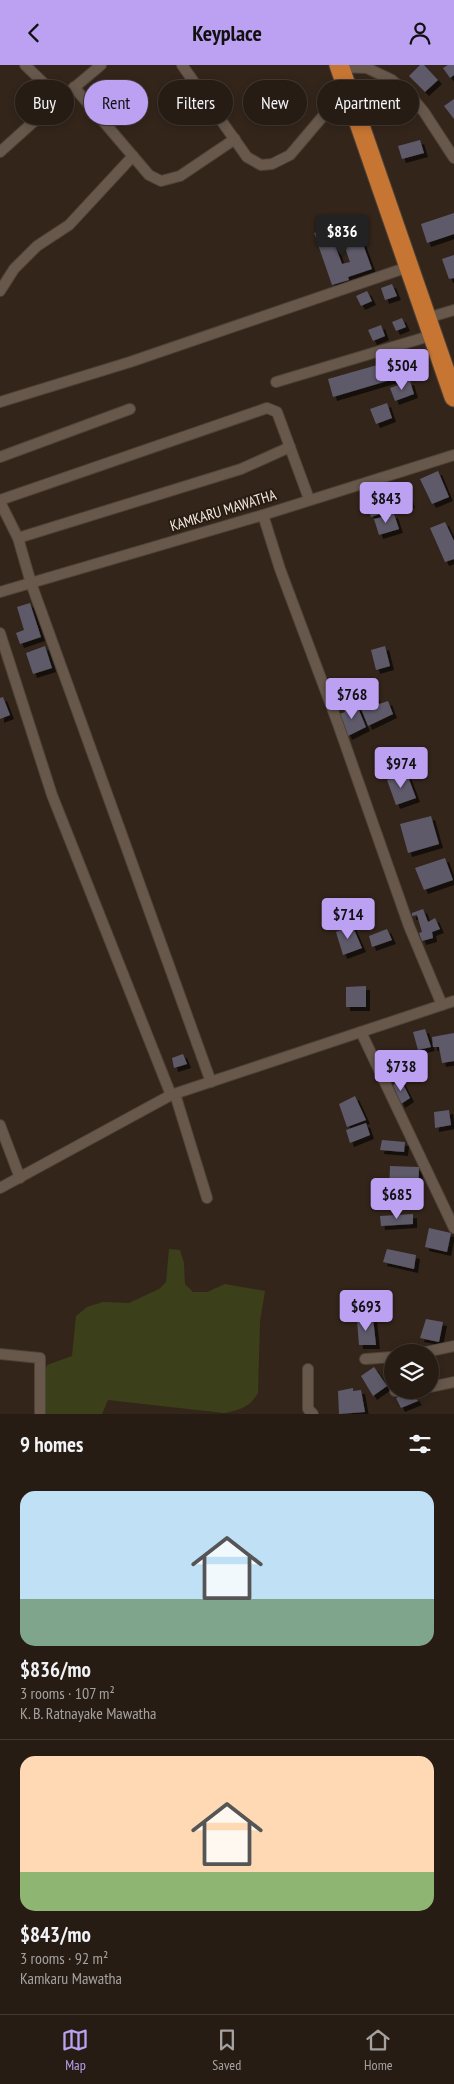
<!DOCTYPE html>
<html lang="en">
<head>
<meta charset="utf-8">
<style>
  :root { --surface:#261c14; --page:#322922; --text:#f1f3f6; --muted:#a4a1a0; --line:#423a34; --accent:#bca0f2 }
  body { margin:0; font-family:"PT Sans Narrow",sans-serif; background:var(--page); color:var(--text); height:100vh; display:flex; flex-direction:column; font-size:19px; white-space:nowrap }
  * { box-sizing:border-box; margin:0 }
  p { font-size:16px; color:var(--muted) }
  .icon { flex:none; width:28px; height:28px; fill:none; stroke:currentColor; stroke-width:2; stroke-linecap:round; stroke-linejoin:round }
  .map { position:relative; height:1349px; overflow:hidden }
  .drawer { display:flex; flex-direction:column; background:var(--surface); flex:1 }
  .drawer>* { flex:none }
  .guide { position:absolute; left:15px; top:15px; width:425px; height:45px; display:flex; gap:10px }
  .buttons { position:absolute; left:384px; top:1279px; display:grid; gap:10px }
  .buttons a { display:grid; place-items:center; width:55px; height:55px; border-radius:50%; background:var(--surface); box-shadow:0 2px 8px #0003,0 0 0 1px var(--line); font-size:25px }
  .price { position:absolute; translate:-50% -42px; padding:0 11px; border-radius:5px; background:var(--accent); color:#111; font-size:16px; line-height:32px; filter:drop-shadow(0 1px 2px #0008) }
  .price::after { content:''; position:absolute; left:50%; top:30px; width:15px; height:11px; margin-left:-8px; background:inherit; clip-path:polygon(0 0,100% 0,50% 100%) }
  .price.current { background:#222; color:#fff }
  ul { padding:0; list-style:none }
  li { display:grid; align-content:center; gap:10px; height:265px; padding:0 20px }
  li+li { border-top:1px solid var(--line) }
  li span { display:grid; place-items:center; height:155px; border-radius:15px; color:#555 }
  li>.icon { margin-inline-start:auto }
  span .icon { width:90px; height:90px; fill:#fffc; stroke-width:1 }
  li b { font-size:21px }
  h2 { display:flex; justify-content:space-between; align-items:center; height:60px; padding:0 20px; font-size:21px }
  .pill { padding:0 18px; border-radius:22px; background:var(--surface); box-shadow:0 2px 8px #0003,0 0 0 1px var(--line); font-size:18px; line-height:45px }
  .pill.current { background:var(--accent); color:#111 }
  header { display:flex; justify-content:space-between; align-items:center; height:65px; padding:0 20px; background:var(--accent); color:#111; font-size:22px; font-weight:700 }
  .tab-bar { display:flex; justify-content:space-around; align-items:center; height:70px; border-top:1px solid var(--line); background:var(--surface); font-size:14px; color:var(--muted) }
  .tab-bar a { display:grid; justify-items:center; gap:2px }
  .tab-bar .current { color:var(--accent) }
  .map>svg:first-child { display:block }
</style>
</head>
<body>
<header><svg class="icon" aria-label="back" viewBox="0 0 24 24"><path d="M15 5l-7 7 7 7"/></svg>Keyplace<svg class="icon" aria-label="person" viewBox="0 0 24 24"><circle cx="12" cy="8" r="4"/><path d="M4 21q1-7 8-7t8 7"/></svg></header>
<div class="map">
<svg width="454" height="1349" viewBox="0 0 454 1349">
  <defs>
    <filter id="shadow"><feDropShadow dx="4" dy="4" stdDeviation="0" flood-color="#0009"/></filter>
  </defs>
  <rect width="100%" height="100%" fill="#33251a"/>
  <!-- green -->
  <path fill="#3b401a" d="M169,1184L180,1185L184,1198L185,1219L193,1227H207L225,1219L265,1226L260,1256L258,1328C250,1342 240,1345 224,1348L108,1335L102,1349H42L41,1320L47,1300L72,1291L76,1251L87,1242L103,1237L129,1238L159,1224L166,1217Z"/>
  <!-- building -->
  <g fill="#5e5a6b" filter="url(#shadow)">
    <path d="M420,0H424L438,15L425,27L409,11Z"/>
    <path d="M448,0H454V10L450,13L443,3Z"/>
    <path d="M454,34V54L444,41Z"/>
    <path d="M420,75L424,88L402,94L398,81Z"/>
    <path d="M454,148V169L427,178L421,159Z"/>
    <path d="M329,163L342,199L350,197L343,177L360,171L372,204L348,212L349,215L332,220L314,168Z"/>
    <path d="M454,190V213L449,214L442,194Z"/>
    <path d="M392,219L397,231L385,235L381,223Z"/>
    <path d="M367,226L372,236L361,241L356,231Z"/>
    <path d="M402,253L406,262L396,266L392,257Z"/>
    <path d="M381,260L385,271L373,276L368,265Z"/>
    <path d="M416,289L421,306L333,332L328,314Z"/>
    <path d="M410,316L414,329L395,336L390,323Z"/>
    <path d="M387,338L392,353L376,359L370,344Z"/>
    <path d="M438,406L449,432L432,439L420,414Z"/>
    <path d="M405,421L411,439L371,452L365,434Z"/>
    <path d="M394,449L399,464L379,470L374,454Z"/>
    <path d="M445,457L454,476V494L445,497L430,463Z"/>
    <path d="M30,538L41,572L20,579L16,568L24,565L17,542Z"/>
    <path d="M45,581L52,603L33,609L26,588Z"/>
    <path d="M385,581L390,601L376,605L371,585Z"/>
    <path d="M364,628L367,634L375,631L379,639L388,636L393,649L368,661L356,631Z"/>
    <path d="M3,632L10,650L0,654V633Z"/>
    <path d="M356,638L366,662L348,671L339,649L345,647L343,643Z"/>
    <path d="M407,709L416,733L396,740L387,715Z"/>
    <path d="M431,751L439,779L408,788L400,759Z"/>
    <path d="M445,793L453,815L424,825L415,803Z"/>
    <path d="M423,844L428,857L435,853L440,864L432,867L433,873L422,876L419,868L422,867L417,850L412,851V848Z"/>
    <path d="M352,860L362,883L343,890L336,867Z"/>
    <path d="M387,864L392,875L372,882L369,871Z"/>
    <path d="M366,921V942H346V922Z"/>
    <path d="M425,964L431,982L418,985L413,967Z"/>
    <path d="M454,968V996L442,998L439,982H433L432,972Z"/>
    <path d="M183,989L187,999L174,1003L172,993Z"/>
    <path d="M401,1015L410,1033L401,1039L393,1020Z"/>
    <path d="M355,1031L366,1055L347,1062L339,1039Z"/>
    <path d="M449,1045L451,1060L435,1063L434,1047Z"/>
    <path d="M366,1058L370,1070L350,1078L346,1065Z"/>
    <path d="M382,1075L405,1077L404,1087L380,1085Z"/>
    <path d="M390,1101L419,1102L418,1131L389,1129Z"/>
    <path d="M413,1149V1159L381,1161L380,1151Z"/>
    <path d="M429,1163L451,1168L447,1187L425,1182Z"/>
    <path d="M387,1184L416,1190L414,1204L383,1197Z"/>
    <path d="M373,1253L376,1280H359L357,1255Z"/>
    <path d="M426,1254L443,1257L439,1277L420,1273Z"/>
    <path d="M374,1302L387,1321L373,1331L361,1311Z"/>
    <path d="M353,1323V1326L361,1325L365,1347L339,1349L338,1326Z"/>
    <path d="M411,1327L418,1336L401,1343L396,1333Z"/>
  </g>
  <g fill="none" stroke-linecap="round" stroke-linejoin="round">
    <!-- street casing -->
    <g stroke="#4e4339" stroke-width="12">
      <g id="street">
        <path d="M25,0L60,34"/>
        <path d="M182,0L247,92L261,100L272,99L290,90L346,24"/>
        <path d="M340,2L367,3L392,15L410,30L424,47L454,93"/>
        <path d="M74,22L149,110L161,116L180,111L235,74"/>
        <path d="M0,87L30,60L101,0"/>
        <path d="M0,226L14,204L37,181L69,160L133,91"/>
        <path d="M427,253L454,245"/>
        <path d="M276,317L433,270"/>
        <path d="M0,337L130,297L408,202"/>
        <path d="M0,392L130,344"/>
        <path d="M0,435L267,343L277,347L309,434"/>
        <path d="M0,437L18,473L31,518L211,1017"/>
        <path d="M263,450L280,504L338,659L409,861L442,940"/>
        <path d="M18,473L241,404L290,382"/>
        <path d="M0,527L263,450L454,390"/>
        <path d="M0,568L52,730L171,1030"/>
        <path d="M361,967L454,1163"/>
        <path d="M175,1029L207,1133"/>
        <path d="M0,1060L20,1113"/>
        <path d="M0,1123L171,1030L454,936"/>
        <path d="M421,1288L454,1281"/>
        <path d="M0,1289L40,1293V1349"/>
        <path d="M365,1294L392,1292"/>
        <path d="M308,1304V1344L313,1349"/>
        <path d="M430,1322L454,1317"/>
        <path d="M395,1326L405,1325"/>
      </g>
    </g>
    <!-- highway casing -->
    <g stroke="#4e4339" stroke-width="21">
      <path id="highway" d="M339,0L454,332"/>
    </g>
    <!-- street -->
    <use href="#street" stroke="#67584b" stroke-width="10"/>
    <!-- highway -->
    <use href="#highway" stroke="#c77532" stroke-width="19"/>
  </g>
  <g text-anchor="middle" dominant-baseline="central" stroke-width="4" stroke-linejoin="round" paint-order="stroke">
    <!-- street labels -->
    <g font-size="15" fill="#f3eae2" stroke="#291c10">
      <text transform="translate(223 445) rotate(-17)">KAMKARU MAWATHA</text>
    </g>
  </g>
</svg>
<div class="buttons">
<a><svg class="icon" aria-label="layers" viewBox="0 0 24 24"><path d="M12 4l9 5-9 5-9-5zM3 14l9 5 9-5"/></svg></a>
</div>
<b class="price current" style="left:342px;top:192px">$836</b>
<b class="price" style="left:402px;top:326px">$504</b>
<b class="price" style="left:386px;top:459px">$843</b>
<b class="price" style="left:352px;top:655px">$768</b>
<b class="price" style="left:401px;top:724px">$974</b>
<b class="price" style="left:348px;top:875px">$714</b>
<b class="price" style="left:401px;top:1027px">$738</b>
<b class="price" style="left:397px;top:1155px">$685</b>
<b class="price" style="left:366px;top:1267px">$693</b>
<div class="guide">
<a class="pill">Buy</a>
<a class="pill current">Rent</a>
<a class="pill">Filters</a>
<a class="pill">New</a>
<a class="pill">Apartment</a>
</div>
</div>
<section class="drawer">
<h2>9 homes<svg class="icon" aria-label="filters" viewBox="0 0 24 24"><path d="M4 7h16M4 17h16"/><circle cx="9" cy="7" r="2"/><circle cx="15" cy="17" r="2"/></svg></h2>
<ul>
<li><span style="background:linear-gradient(#bfe0f5 70%,#7fa58c 0)"><svg class="icon" aria-label="home" viewBox="0 0 24 24"><path d="M3 11l9-7 9 7M6 9v11h12V9"/></svg></span><div><b>$836/mo</b><p>3 rooms · 107 m²</p><p>K. B. Ratnayake Mawatha</p></div></li>
<li><span style="background:linear-gradient(#ffd9b3 75%,#8fb573 0)"><svg class="icon" aria-label="home" viewBox="0 0 24 24"><path d="M3 11l9-7 9 7M6 9v11h12V9"/></svg></span><div><b>$843/mo</b><p>3 rooms · 92 m²</p><p>Kamkaru Mawatha</p></div></li>
</ul>
</section>
<nav class="tab-bar">
<a class="current"><svg class="icon" aria-label="map" viewBox="0 0 24 24"><path d="M3 6l6-2 6 2 6-2v14l-6 2-6-2-6 2zM9 4v14M15 6v14"/></svg>Map</a>
<a><svg class="icon" aria-label="saved" viewBox="0 0 24 24"><path d="M7 4h10v16l-5-4-5 4z"/></svg>Saved</a>
<a><svg class="icon" aria-label="home" viewBox="0 0 24 24"><path d="M3 11l9-7 9 7M6 9v11h12V9"/></svg>Home</a>
</nav>
</body>
</html>
